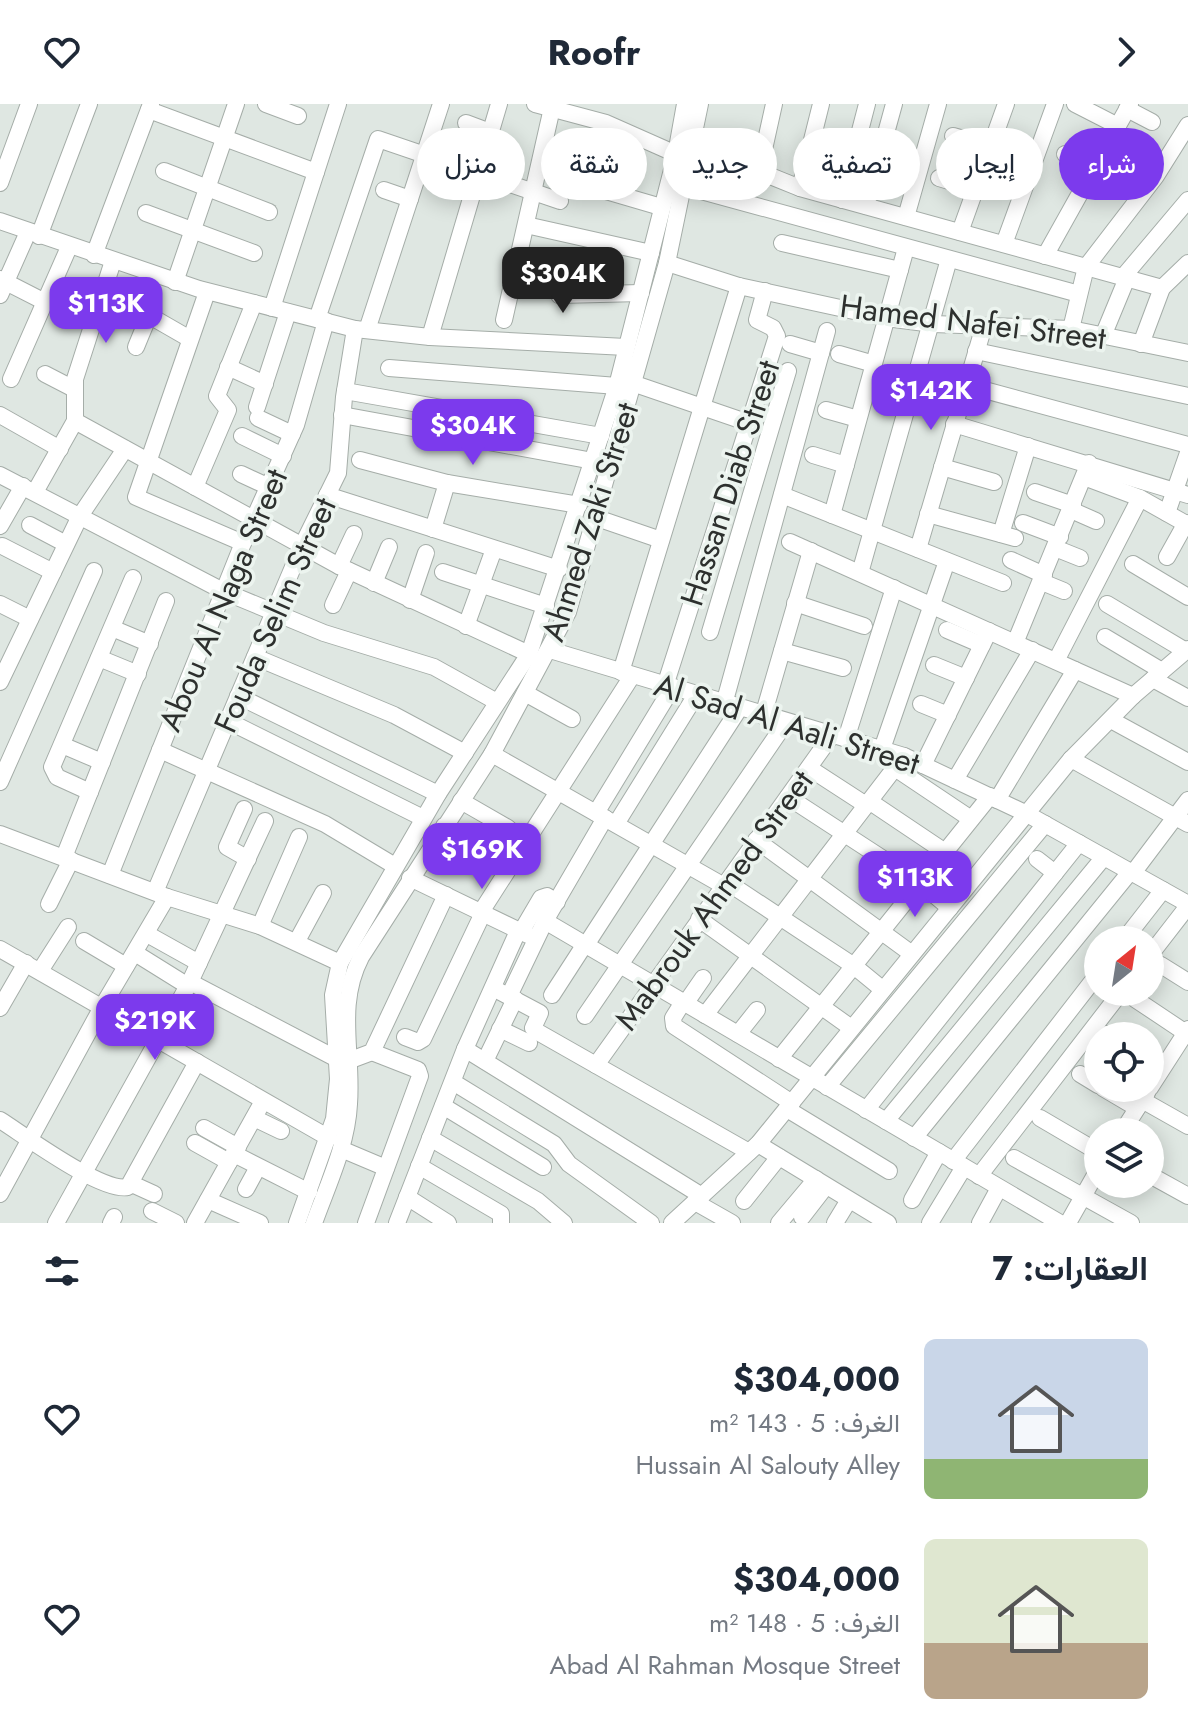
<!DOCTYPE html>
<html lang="ar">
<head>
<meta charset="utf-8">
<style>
  :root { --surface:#fff; --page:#f6f6f7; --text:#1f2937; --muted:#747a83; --accent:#7c3aed }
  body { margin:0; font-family:Jost,Vazirmatn,sans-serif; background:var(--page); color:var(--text); direction:rtl; height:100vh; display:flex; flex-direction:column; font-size:30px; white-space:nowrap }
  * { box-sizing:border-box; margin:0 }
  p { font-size:26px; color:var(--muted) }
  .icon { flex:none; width:44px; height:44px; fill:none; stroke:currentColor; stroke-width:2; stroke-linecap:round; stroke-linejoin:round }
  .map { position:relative; height:1119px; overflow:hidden; direction:ltr }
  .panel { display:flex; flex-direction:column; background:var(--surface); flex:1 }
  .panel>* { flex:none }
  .hud { position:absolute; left:24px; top:24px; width:1140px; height:72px; direction:rtl; display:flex; gap:16px }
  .needle { width:52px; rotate:30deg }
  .tools { position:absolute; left:1084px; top:822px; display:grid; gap:16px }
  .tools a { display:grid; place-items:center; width:80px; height:80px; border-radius:50%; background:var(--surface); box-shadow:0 4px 20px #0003; font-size:40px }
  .price { position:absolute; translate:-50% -68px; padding:0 18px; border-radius:16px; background:var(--accent); color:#fff; font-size:26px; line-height:52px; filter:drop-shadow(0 2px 4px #0008) }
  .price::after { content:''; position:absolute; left:50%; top:48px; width:24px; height:18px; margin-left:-12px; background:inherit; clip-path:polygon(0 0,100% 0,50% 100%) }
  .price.on { background:#222; color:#fff }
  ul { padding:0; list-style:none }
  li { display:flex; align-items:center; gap:24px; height:200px; padding:0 40px }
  li span { display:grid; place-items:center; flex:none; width:224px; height:160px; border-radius:12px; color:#555 }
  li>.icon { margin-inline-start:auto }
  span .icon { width:96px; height:96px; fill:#fffc; stroke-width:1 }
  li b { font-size:34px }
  h2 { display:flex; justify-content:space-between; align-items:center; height:96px; padding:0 40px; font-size:34px }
  .tag { padding:0 28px; border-radius:36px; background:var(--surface); box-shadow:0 4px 20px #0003; font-size:28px; line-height:72px }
  .tag.on { background:var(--accent); color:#fff }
  header { display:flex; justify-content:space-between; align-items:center; height:104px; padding:0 40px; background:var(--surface); font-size:36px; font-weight:700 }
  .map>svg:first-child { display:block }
</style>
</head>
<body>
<header><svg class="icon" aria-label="forward" viewBox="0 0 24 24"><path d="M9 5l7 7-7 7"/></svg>Roofr<svg class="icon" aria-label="heart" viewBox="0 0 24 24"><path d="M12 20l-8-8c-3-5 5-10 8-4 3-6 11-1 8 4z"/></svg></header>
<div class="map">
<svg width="1188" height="1119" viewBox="0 0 1188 1119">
  <rect width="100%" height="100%" fill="#dfe7e2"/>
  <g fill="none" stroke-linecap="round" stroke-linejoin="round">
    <!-- minor casing -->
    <g stroke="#a5ada8" stroke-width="18">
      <g id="minor">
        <path d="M266,0L298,12"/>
        <path d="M535,0L606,19L676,50"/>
        <path d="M1075,0L1118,22"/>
        <path d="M1127,5L1152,18"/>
        <path d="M149,6L316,68"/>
        <path d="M466,19L490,28"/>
        <path d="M953,32L991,43"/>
        <path d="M693,41L800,84L1162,184"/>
        <path d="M1065,50L1096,65"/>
        <path d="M1104,50L1129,62"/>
        <path d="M164,67L269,108"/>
        <path d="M759,68L774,0"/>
        <path d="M939,74L975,85"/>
        <path d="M572,77L661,103"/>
        <path d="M0,79L29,0"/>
        <path d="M582,80L588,55"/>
        <path d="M683,82L1079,190"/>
        <path d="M800,84L821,0"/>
        <path d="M384,86L410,95"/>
        <path d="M842,96L867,0"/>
        <path d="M866,102L894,0"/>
        <path d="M146,109L254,149"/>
        <path d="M906,113L938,0"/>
        <path d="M0,117L199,185L355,225L430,233L626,243"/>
        <path d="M526,121L651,149"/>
        <path d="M960,128L1006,0"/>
        <path d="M39,132L89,0"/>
        <path d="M782,139L900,166"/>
        <path d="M1004,140L1055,0"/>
        <path d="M94,151L151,0"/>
        <path d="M1045,152L1130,0"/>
        <path d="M563,155L555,185L559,191L641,189"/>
        <path d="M667,159L739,182L886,214L933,220L1071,225L1188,249"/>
        <path d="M1123,173L1188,96"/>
        <path d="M0,175L45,198"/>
        <path d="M175,178L236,0"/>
        <path d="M103,185L190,235"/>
        <path d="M207,188L136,393L243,439"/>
        <path d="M0,191L28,128"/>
        <path d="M272,204L338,0"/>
        <path d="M317,215L378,35L560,97"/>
        <path d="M504,216L552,4"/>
        <path d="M1071,225L1086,163L1156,72L1188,21"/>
        <path d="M367,226L441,0"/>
        <path d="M1103,232L1127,174"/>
        <path d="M430,233L499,0"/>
        <path d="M790,240L821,249"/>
        <path d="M1141,240L1162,184L1188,159"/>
        <path d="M136,243L150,209"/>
        <path d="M976,247L1188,292"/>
        <path d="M839,250L874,260"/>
        <path d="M228,263L265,280"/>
        <path d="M389,264L617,282"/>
        <path d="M45,270L74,285"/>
        <path d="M11,275L69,143"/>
        <path d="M635,280L749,319"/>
        <path d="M966,281L1188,341"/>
        <path d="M345,287L601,332"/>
        <path d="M257,303L288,208"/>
        <path d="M826,306L858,315"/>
        <path d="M0,311L60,345"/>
        <path d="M342,311L593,357"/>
        <path d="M258,314L292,330"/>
        <path d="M75,317L339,462L529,550"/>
        <path d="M954,320L1188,391"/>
        <path d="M242,332L283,352"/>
        <path d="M813,351L846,361"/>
        <path d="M360,356L447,379L579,401"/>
        <path d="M942,363L994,378"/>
        <path d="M241,370L269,383"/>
        <path d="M0,371L225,488L324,529L434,563L497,598"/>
        <path d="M1084,373L1140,394L1188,421"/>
        <path d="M195,383L228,306L217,292L254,199"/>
        <path d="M35,388L75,317V275L113,157"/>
        <path d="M1035,388L1073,401"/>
        <path d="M327,391L559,465"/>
        <path d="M782,391L1003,479"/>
        <path d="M1071,406L1096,417"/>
        <path d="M1167,409L1188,349"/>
        <path d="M928,410L1015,434"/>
        <path d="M832,411L906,144"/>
        <path d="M594,413L661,436"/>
        <path d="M1023,419L1060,433"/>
        <path d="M30,421L66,440"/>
        <path d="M0,422L23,382"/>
        <path d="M433,425L447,379"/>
        <path d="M1001,430L1028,342"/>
        <path d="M790,438L1133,592"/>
        <path d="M2,442L53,468"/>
        <path d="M1055,444L1080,454"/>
        <path d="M918,445L984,222"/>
        <path d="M1167,453L1186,419"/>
        <path d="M1011,456L1044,471"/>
        <path d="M1133,460L1188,493"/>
        <path d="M339,462L354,430"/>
        <path d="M443,468L546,502"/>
        <path d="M860,469L949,155"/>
        <path d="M1042,478L1064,487"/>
        <path d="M374,479L389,443"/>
        <path d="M410,496L426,449"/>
        <path d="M795,499L864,522"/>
        <path d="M0,500L30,515"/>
        <path d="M1107,500L1186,547"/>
        <path d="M333,501L349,467"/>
        <path d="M466,522L494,445"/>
        <path d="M112,524L150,540"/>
        <path d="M947,526L982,541"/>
        <path d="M710,528L788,267"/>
        <path d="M1105,533L1162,567"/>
        <path d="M1015,539L1089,359"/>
        <path d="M550,546L904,652L1027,710L1188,800"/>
        <path d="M782,547L843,564"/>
        <path d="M255,553L394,611L465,649"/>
        <path d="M99,554L138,570"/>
        <path d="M1056,557L1140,394"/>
        <path d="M934,561L966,574"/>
        <path d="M621,568L739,182"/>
        <path d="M1153,575L1188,594"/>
        <path d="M0,578L80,412L125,345"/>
        <path d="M665,582L777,232L773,224L757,216L765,187"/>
        <path d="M525,589L572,615"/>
        <path d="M238,592L438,690"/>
        <path d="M724,600L827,227"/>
        <path d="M921,600L948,611"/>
        <path d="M763,612L811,447"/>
        <path d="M1111,616L1188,658"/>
        <path d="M228,617L423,714"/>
        <path d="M846,635L894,484"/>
        <path d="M62,641L102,658"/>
        <path d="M882,645L947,457"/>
        <path d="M160,646L325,720L395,762"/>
        <path d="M492,650L724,782"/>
        <path d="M1071,655L1188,720"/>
        <path d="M923,661L989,527"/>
        <path d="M809,664L866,701"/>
        <path d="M895,664L971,715"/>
        <path d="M955,676L1032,546"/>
        <path d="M0,678L94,467"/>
        <path d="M90,688L57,673L52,663L133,474"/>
        <path d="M788,693L920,779L950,804"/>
        <path d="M997,696L1075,566"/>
        <path d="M461,697L508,724"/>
        <path d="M869,697L945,748"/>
        <path d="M244,705L227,743L248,755"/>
        <path d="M596,709L672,584"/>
        <path d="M616,720L696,591"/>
        <path d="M444,722L491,750"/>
        <path d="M0,730L167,793L260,822L340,859"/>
        <path d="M756,736L912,850"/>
        <path d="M64,753L166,497"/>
        <path d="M1037,755L1055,769"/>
        <path d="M1133,769L1188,696"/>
        <path d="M110,771L243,439L296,321L326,217"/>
        <path d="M410,774L528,831"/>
        <path d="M727,778L854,862L882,885"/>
        <path d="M155,788L302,442L338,369L344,293L355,225"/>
        <path d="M49,800L71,756"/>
        <path d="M481,808L632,572"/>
        <path d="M699,815L850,923"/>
        <path d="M545,817L1060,1119"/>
        <path d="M260,822L299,733"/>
        <path d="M521,828L541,794L547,792L557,798"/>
        <path d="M147,830L199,859"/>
        <path d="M1124,836L1163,786"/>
        <path d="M84,837L126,862"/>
        <path d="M297,837L323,789"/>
        <path d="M586,841L739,605"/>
        <path d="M0,845L329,1034"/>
        <path d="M135,849L188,882"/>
        <path d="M1150,851L1188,802"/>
        <path d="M1161,861L1188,878"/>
        <path d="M40,867L68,823"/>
        <path d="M190,878L337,955"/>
        <path d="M493,884L540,909L533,924L536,927L749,1048"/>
        <path d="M552,891L585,840"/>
        <path d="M509,892L545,817L605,714"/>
        <path d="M1135,895L1186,929"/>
        <path d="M683,898L673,914L674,922L792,999"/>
        <path d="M685,900L703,874"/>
        <path d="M0,904L26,859"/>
        <path d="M705,911L904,652"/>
        <path d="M585,912L786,618"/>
        <path d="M500,925L529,939"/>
        <path d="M738,930L757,906"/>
        <path d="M1106,930L1109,932"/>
        <path d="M405,933L418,938L423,935L483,809"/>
        <path d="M465,945L702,1092"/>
        <path d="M779,955L990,692"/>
        <path d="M348,957L372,948L446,791"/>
        <path d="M485,957L515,895"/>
        <path d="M596,961L832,631"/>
        <path d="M1080,970L1098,981"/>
        <path d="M453,978L554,1040L569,1060L651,1119"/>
        <path d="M827,983L1045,720"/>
        <path d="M1103,984L1137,1004"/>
        <path d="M1150,984L1188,925"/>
        <path d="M1142,996L1188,1022"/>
        <path d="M443,1002L543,1063"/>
        <path d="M787,1005L889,1067"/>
        <path d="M866,1006L1079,739"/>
        <path d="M254,1014L281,1027"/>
        <path d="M1040,1014L1098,1048"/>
        <path d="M0,1016C24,1031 102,1089 128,1083L197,958"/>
        <path d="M886,1017L1104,753"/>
        <path d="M204,1024L238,1043"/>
        <path d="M1122,1028L1147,989"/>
        <path d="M430,1034L538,1097L564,1119"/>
        <path d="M914,1034L1130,768"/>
        <path d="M195,1039L229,1058"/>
        <path d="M758,1040L888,1119"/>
        <path d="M341,1045L386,1064"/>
        <path d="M234,1050L309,1088"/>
        <path d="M1014,1054L1131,1119"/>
        <path d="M953,1057L1098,870"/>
        <path d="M419,1062L501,1110V1119"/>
        <path d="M1150,1071L1188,1092"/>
        <path d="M979,1072L1121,888"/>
        <path d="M132,1080L154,1090"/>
        <path d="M246,1085L258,1063"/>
        <path d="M0,1090L102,903L167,793"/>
        <path d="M407,1093L448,1119"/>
        <path d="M208,1096L260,1119"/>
        <path d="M912,1096L939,1048"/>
        <path d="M744,1097L779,1053"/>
        <path d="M695,1098L732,1119"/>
        <path d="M152,1107L176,1119"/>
        <path d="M802,1113L826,1082"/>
        <path d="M56,1119L190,878L265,717"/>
        <path d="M111,1119L114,1113"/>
        <path d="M195,1119L262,999"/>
        <path d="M297,1119L334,1015L338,975L333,891L340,859L438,690L529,550L617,282L676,50L685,0"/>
        <path d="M314,1119C328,1080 347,1041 349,1000C353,948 336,901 361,853L492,650L568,508L667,159L700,0"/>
        <path d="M366,1119L420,972L418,966L372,948"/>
        <path d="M397,1119L465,945L518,827"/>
        <path d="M672,1119L758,1040L1071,655L1133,592L1188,545"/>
        <path d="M779,1119L816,1075"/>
        <path d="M835,1119L849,1096"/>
        <path d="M930,1119L964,1063"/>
        <path d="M980,1119L999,1084"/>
        <path d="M1068,1119L1098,1066"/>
      </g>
    </g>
    <!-- minor -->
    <use href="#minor" stroke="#fff" stroke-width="16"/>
  </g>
  <g text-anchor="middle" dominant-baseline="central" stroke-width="7" stroke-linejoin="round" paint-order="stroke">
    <!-- street labels -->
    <g font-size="32" fill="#2d302e" stroke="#ecf4ef">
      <text transform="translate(973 218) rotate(7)">Hamed Nafei Street</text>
      <text transform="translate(730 379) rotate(-72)">Hassan Diab Street</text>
      <text transform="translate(590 418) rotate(-72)">Ahmed Zaki Street</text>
      <text transform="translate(223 496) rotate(-67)">Abou Al Naga Street</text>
      <text transform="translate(275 511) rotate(-66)">Fouda Selim Street</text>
      <text transform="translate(787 620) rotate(17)">Al Sad Al Aali Street</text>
      <text transform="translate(714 796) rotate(-54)">Mabrouk Ahmed Street</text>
    </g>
  </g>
</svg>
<div class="tools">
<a><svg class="needle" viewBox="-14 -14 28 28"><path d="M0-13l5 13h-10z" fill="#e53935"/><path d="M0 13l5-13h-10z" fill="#747a83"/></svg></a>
<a><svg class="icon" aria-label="locate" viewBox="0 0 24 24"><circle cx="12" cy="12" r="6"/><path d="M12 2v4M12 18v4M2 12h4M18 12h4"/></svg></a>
<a><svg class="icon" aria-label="layers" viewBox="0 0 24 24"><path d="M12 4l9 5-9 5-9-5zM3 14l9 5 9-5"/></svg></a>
</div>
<b class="price on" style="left:563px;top:211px">$304K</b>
<b class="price" style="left:106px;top:241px">$113K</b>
<b class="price" style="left:931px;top:328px">$142K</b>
<b class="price" style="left:473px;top:363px">$304K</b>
<b class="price" style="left:482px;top:787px">$169K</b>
<b class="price" style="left:915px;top:815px">$113K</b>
<b class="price" style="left:155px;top:958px">$219K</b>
<div class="hud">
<a class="tag on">شراء</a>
<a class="tag">إيجار</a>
<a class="tag">تصفية</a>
<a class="tag">جديد</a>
<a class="tag">شقة</a>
<a class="tag">منزل</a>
</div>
</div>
<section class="panel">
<h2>العقارات: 7<svg class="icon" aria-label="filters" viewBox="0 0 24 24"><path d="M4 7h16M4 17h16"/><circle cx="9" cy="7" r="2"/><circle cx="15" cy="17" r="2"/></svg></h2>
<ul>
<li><span style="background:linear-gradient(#c9d6e8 75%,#8fb573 0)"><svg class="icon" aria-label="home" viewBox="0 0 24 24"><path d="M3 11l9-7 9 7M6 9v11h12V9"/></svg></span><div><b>$304,000</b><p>الغرف: 5 · 143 m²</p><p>Hussain Al Salouty Alley</p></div><svg class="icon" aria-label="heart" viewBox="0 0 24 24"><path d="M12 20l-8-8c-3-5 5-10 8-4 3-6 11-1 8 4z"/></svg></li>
<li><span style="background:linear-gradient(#dfe7d0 65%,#b9a48a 0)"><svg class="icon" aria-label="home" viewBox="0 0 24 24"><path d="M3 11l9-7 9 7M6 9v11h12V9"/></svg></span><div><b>$304,000</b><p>الغرف: 5 · 148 m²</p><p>Abad Al Rahman Mosque Street</p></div><svg class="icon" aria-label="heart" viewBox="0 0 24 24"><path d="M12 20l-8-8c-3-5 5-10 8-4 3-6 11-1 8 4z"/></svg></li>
</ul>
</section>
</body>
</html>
